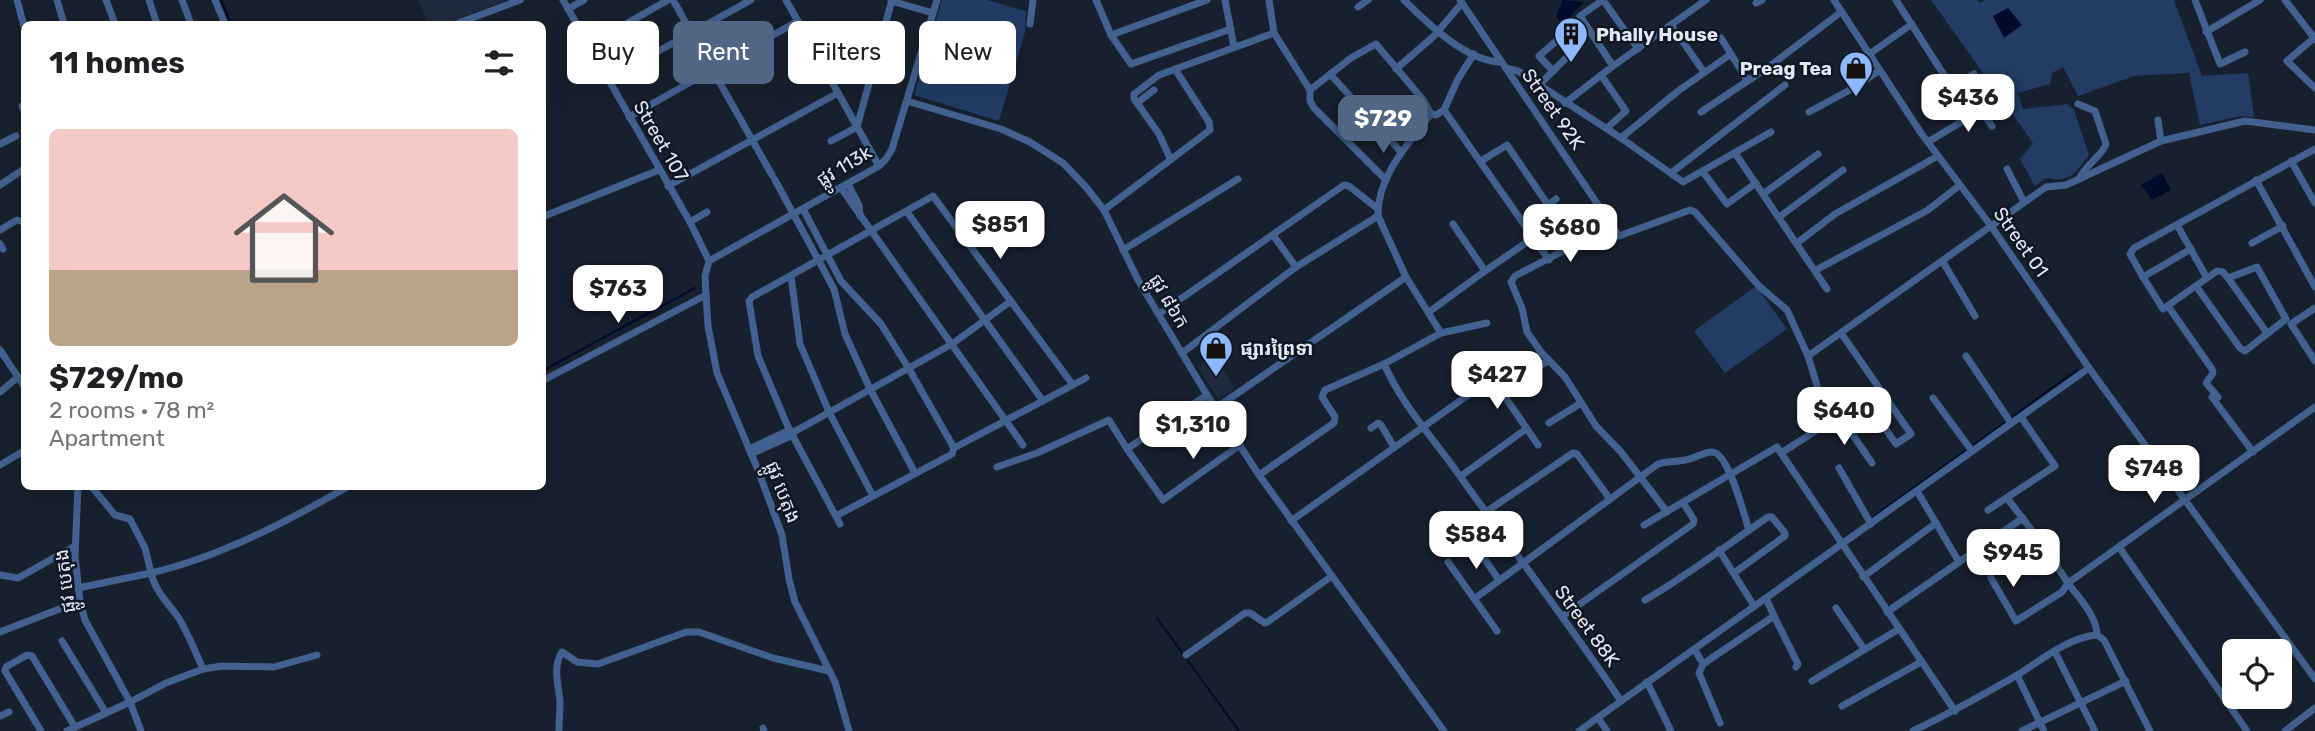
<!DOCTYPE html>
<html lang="en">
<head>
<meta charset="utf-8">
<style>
  :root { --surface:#fff; --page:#f2f2f2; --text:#202124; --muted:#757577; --line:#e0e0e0; --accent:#516585 }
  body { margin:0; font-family:Rubik,"Noto Sans Khmer",sans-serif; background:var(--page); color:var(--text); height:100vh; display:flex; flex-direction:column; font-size:26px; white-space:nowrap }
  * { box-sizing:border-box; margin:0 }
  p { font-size:23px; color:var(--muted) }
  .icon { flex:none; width:38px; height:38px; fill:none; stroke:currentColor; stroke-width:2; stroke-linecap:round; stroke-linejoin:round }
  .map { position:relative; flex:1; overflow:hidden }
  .details { position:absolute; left:21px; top:21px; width:525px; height:469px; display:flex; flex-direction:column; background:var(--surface); border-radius:10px; box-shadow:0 7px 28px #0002 }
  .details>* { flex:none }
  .top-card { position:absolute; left:567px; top:21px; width:665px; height:63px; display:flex; gap:14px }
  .buttons { position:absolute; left:2222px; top:639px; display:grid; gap:14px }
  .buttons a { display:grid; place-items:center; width:70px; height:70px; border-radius:10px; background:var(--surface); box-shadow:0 7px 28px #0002; font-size:35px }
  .price { position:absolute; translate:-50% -60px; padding:0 16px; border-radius:14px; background:#fff; color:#222; font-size:23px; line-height:46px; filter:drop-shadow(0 2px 4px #0008) }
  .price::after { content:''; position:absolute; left:50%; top:42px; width:21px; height:16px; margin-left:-10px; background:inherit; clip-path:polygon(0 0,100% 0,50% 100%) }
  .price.current { background:var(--accent); color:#fff }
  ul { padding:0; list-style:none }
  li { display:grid; align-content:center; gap:14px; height:371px; padding:0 28px }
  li+li { border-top:2px solid var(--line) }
  li span { display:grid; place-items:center; height:217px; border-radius:10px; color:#555 }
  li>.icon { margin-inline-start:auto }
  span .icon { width:126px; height:126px; fill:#fffc; stroke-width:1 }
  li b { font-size:30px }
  h2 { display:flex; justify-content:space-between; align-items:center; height:84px; padding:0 28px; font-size:30px }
  .pill { padding:0 24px; border-radius:10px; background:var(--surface); box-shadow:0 7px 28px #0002; font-size:24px; line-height:63px }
  .pill.current { background:var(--accent); color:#fff }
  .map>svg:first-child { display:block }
</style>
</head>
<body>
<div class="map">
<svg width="2315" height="731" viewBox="0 0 2315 731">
  <rect width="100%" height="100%" fill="#17202e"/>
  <!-- built -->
  <g fill="#1e2a3d">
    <path d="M418,0H507L444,24H429Z"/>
    <path d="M1214,356L1235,388L1218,399L1198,367Z"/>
  </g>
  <!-- green -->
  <g fill="#223c64">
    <path d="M942,0H987L1026,11L1025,32L999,121L914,95Z"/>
    <path d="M1931,0H1978L1980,3L1985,0H2174L2202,76L2248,73L2254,117L2241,116L2200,125L2189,73L2134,76L2078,96L2063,67L2052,73L2050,84L2018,93L2023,109L2067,104L2074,110L2089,155C2076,173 2070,183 2046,178L2035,186L2020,159L2033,143Z"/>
    <path d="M1756,286L1787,329L1725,373L1694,331Z"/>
  </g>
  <!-- water -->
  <g fill="#000a2b">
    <path d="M1563,0L1584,2L1563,24L1556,16Z"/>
    <path d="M2008,8L2022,25L2004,38L1993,16Z"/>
    <path d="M2162,173L2171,190L2152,200L2141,185Z"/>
  </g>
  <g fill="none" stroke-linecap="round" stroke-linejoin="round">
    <!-- stream -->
    <g stroke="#000a2b" stroke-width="2">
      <path d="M221,0L231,24"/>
      <path d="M542,371L695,288"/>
      <path d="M2012,417L2077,370"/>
      <path d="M1972,446L2008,420"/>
      <path d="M1870,519L1968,449"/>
      <path d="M1157,618L1183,654"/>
      <path d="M1186,658L1239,731"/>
    </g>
    <!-- minor -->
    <g stroke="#43618e" stroke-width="7">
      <path d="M17,0L24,26"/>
      <path d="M57,0L64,24"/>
      <path d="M106,0L115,24"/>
      <path d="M149,0L157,24"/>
      <path d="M182,0L191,24"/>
      <path d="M215,0L225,24"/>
      <path d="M563,0L690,222L709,261"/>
      <path d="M673,0L772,175"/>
      <path d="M786,0L879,166"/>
      <path d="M1096,0L1111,35L1131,64L1231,29"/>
      <path d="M1225,0L1234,47"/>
      <path d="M1269,0L1274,33L1310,90V101L1314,108L1386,180"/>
      <path d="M1404,0C1427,23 1467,62 1501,62"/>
      <path d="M1460,0L1619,236L1690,210L1695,212L1759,286L1787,310L1808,356L1823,405L1831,420"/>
      <path d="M1603,0L1580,16L1613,66"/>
      <path d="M1603,0L1638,49"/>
      <path d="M1834,0L1921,133L1991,226L2089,368L2315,679"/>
      <path d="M1896,0L1951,86"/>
      <path d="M2195,0L2220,64L2245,52"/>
      <path d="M2285,0L2315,39"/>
      <path d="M891,1L933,13"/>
      <path d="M1756,3L1762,0"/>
      <path d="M1358,7L1368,0"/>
      <path d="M568,9L584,0"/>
      <path d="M456,24L520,0"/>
      <path d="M1030,24L1033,0"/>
      <path d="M1671,25L1704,72"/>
      <path d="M2206,32L2260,0"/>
      <path d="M1111,35L1207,0"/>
      <path d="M1721,38L1747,80"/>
      <path d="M2314,38L2287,61L2315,88"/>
      <path d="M589,45L668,0"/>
      <path d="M1868,55L1912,24"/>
      <path d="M1506,68L1518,71L1621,138L1683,182L1771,132"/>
      <path d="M1396,69L1434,36L1462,3"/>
      <path d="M1553,71L1539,56L1561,37"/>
      <path d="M1330,74L1401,152"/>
      <path d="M1601,75L1626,111L1607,128"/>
      <path d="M608,79L751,0"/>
      <path d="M1538,86L1575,49"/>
      <path d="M1154,90L1137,103L1159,134L1170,158"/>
      <path d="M1310,90L1351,58L1376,44L1424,101L1431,114"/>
      <path d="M1927,99L1974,74"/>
      <path d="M907,101L1001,129L1030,142L1063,163L1086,187L1104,210L1138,280L1207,395L1259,475L1444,731"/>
      <path d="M1137,103L1134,99V94L1159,75L1274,33"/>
      <path d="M1565,103L1613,66L1706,0"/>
      <path d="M2078,104L2095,111L2106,144C2103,155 2086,164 2079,179"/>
      <path d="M22,106L24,111"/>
      <path d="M1444,110L1549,260"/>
      <path d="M1981,110L1992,126"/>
      <path d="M1701,112L1770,66L1841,12"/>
      <path d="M1809,112L1859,85L1878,71"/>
      <path d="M629,117L798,21"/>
      <path d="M2158,120L2161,141"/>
      <path d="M1621,138L1678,91L1731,54"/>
      <path d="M831,141L857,127L892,0"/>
      <path d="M1928,142L1994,102"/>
      <path d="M0,144L16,136"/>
      <path d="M1735,153L1827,289"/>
      <path d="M1481,161L1507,145L1548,205"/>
      <path d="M2291,161L2315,203"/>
      <path d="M2007,169L2024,202"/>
      <path d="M1703,172L1727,204L1756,183"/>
      <path d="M1671,173L1785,85"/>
      <path d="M775,180L834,289L845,334L870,389L915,473"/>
      <path d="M2256,180L2315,287"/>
      <path d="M848,184L859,205L860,216"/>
      <path d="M0,185L24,169"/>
      <path d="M668,186L838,93"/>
      <path d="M841,188L1023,445"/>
      <path d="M1763,194L1818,154"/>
      <path d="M803,209L841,281L881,324L909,369L954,448L952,454L836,516"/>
      <path d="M1104,210L1210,130L1209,122L1175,69"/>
      <path d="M907,212L1043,401"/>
      <path d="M542,217L659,170"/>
      <path d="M1779,217L1843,170"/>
      <path d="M690,222L707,212"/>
      <path d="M1523,223L1556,199"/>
      <path d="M1613,225L1515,276L1511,282L1522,308L1527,332L1541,352L1565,377L1596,426L1621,452L1667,512"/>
      <path d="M2177,225L2207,278"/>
      <path d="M0,230L17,220L24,222"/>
      <path d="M1273,235L1296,267"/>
      <path d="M1797,243L1835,214L1938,156"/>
      <path d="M2252,243L2283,226"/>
      <path d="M0,244L3,249"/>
      <path d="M2191,249L2143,277L2163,309L2217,271L2223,272L2228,278"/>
      <path d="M1123,250L1238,179"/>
      <path d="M709,261L705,276L706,295L708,326L717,373L758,470L782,535L789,579L795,602L835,682L849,731"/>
      <path d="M709,261L879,166L886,159L892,149L937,0"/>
      <path d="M1943,262L1975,316"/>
      <path d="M1816,270L1928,210L1960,185"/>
      <path d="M1485,271L1533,238"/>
      <path d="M791,276L800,344L829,412L873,496"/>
      <path d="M2143,277L2130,254L2134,248L2315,149"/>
      <path d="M2196,286L2240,348L2245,351L2286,319L2257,267L2228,278L2267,333"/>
      <path d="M2168,306L2212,369L2213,373L2206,383L2218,397"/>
      <path d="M2315,308L2291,324L2315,361"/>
      <path d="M1429,312L1485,271L1453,224"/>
      <path d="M1159,314L1344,185L1349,186L1378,209"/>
      <path d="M1441,333L1406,277L1378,216C1377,176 1409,143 1431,114L1436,115L1444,110L1458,79L1474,54"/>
      <path d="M0,350L24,386"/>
      <path d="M1182,353L1296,267L1378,216"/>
      <path d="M1808,356L2046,187L2066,185L2161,141L2245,121L2315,130"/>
      <path d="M1966,356L2011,423"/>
      <path d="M1384,364C1403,407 1436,441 1462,479C1515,553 1570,625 1621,701"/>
      <path d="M1492,378L1538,445"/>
      <path d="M542,381L706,295"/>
      <path d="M0,392L18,377"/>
      <path d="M2212,397L2253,452"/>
      <path d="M1933,398L1972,451"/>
      <path d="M1216,408L1406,277"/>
      <path d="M1839,415L1872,463"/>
      <path d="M1549,423L1581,403"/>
      <path d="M1371,428L1378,423L1381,425L1394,447"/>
      <path d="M792,433L952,344L1011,301"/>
      <path d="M954,448L1086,378"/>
      <path d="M749,449L790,430"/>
      <path d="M1127,449L1163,500L1240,445"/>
      <path d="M1781,453L1863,401L1867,402L1896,444L1911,434L1841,333"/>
      <path d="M751,454L793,435"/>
      <path d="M0,465L24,451"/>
      <path d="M997,467L1037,453L1109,420L1127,449L1207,395"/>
      <path d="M1839,468L1871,524"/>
      <path d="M1259,475L1334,423L1335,417L1322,397L1325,390L1384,364L1441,333L1487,323"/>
      <path d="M1461,476L1526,429"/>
      <path d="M78,486L75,556L80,601L85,620L130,702L141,731"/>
      <path d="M1917,491L1959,562"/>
      <path d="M1988,510L2055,466L2021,417"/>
      <path d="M1486,512L1573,453L1577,454L1610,499"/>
      <path d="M1291,521L1492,378L1526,372L1549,361"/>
      <path d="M840,524L788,427L758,356L749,301L752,297L933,196L1073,385"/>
      <path d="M1644,525L1777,447L1955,711"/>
      <path d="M1475,545L1499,580"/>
      <path d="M2119,547L2247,731"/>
      <path d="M1719,550L1754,606"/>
      <path d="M1448,562L1497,631"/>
      <path d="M0,575L18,578L75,546"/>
      <path d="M1863,577L1936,523"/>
      <path d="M1991,578L2016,621L2062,592L2068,583L2043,545L2007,498"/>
      <path d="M78,588L151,573L145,548L130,519L115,515L91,486"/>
      <path d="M1474,599L1658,464C1667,461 1676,462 1685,460C1694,459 1703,452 1712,452C1729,452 1744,516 1749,530"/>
      <path d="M1645,600C1688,575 1727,545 1768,517H1772L1785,533V536L1734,573"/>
      <path d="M1836,608L1864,649"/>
      <path d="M1887,612L2023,518"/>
      <path d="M1563,616L1693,524L1694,520L1684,504"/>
      <path d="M1774,616L1798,664L1796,667"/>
      <path d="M0,632L80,601"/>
      <path d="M2097,635C2097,616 2078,597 2068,583L2315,407"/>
      <path d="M62,641L106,713"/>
      <path d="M1695,650L1703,664L1699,673L1720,723"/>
      <path d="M2055,652L2095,731"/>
      <path d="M1186,655L1245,613H1250L1265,623L1269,621L1332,576"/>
      <path d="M1703,664L1774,616L1766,598"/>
      <path d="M203,669C195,651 188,633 178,617C168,603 155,591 151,573C222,556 286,522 349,486"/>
      <path d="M2017,675L2044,731"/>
      <path d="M1812,681L1899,629"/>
      <path d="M1647,682L1671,731"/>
      <path d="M1842,706L1921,662"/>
      <path d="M0,716L9,712"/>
      <path d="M1598,718L1607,731"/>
      <path d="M763,728L764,731"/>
      <path d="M41,731L5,671L6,667L27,655L32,656L75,727"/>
      <path d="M67,731L130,702L166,683L203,669L222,666L274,667L317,655"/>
      <path d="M559,731C559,721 560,712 560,702C559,686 552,667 562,652L577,662L598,664L686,632H699L773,658L829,671"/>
      <path d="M1579,731L2089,368"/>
      <path d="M1913,731C1948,714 1981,696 2014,677C2039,662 2068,637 2097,635L2104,640L2150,731"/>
      <path d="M2022,731L2126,681"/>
      <path d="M2285,731L2315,708"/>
    </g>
  </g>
  <!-- icons -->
  <defs>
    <g id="building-pin" transform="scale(1.75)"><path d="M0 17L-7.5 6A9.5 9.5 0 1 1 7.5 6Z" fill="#8db9fc" stroke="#0e1724"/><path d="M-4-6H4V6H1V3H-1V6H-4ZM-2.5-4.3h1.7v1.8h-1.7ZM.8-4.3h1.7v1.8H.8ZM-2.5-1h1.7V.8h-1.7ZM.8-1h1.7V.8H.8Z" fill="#111"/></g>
    <g id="shop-pin" transform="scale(1.75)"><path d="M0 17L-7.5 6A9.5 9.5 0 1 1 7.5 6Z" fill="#8db9fc" stroke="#0e1724"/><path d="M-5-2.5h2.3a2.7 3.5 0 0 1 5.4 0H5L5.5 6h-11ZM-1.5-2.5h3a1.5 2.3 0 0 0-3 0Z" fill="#111"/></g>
  </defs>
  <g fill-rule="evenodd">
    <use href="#building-pin" x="1571" y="34"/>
    <use href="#shop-pin" x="1856" y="68"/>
    <use href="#shop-pin" x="1216" y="348"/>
  </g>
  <g text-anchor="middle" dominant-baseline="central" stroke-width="5" stroke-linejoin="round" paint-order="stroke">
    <!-- poi labels -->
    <g font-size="19" font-weight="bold" fill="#e1e8f1" stroke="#0e1724" text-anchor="start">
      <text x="1596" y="34">Phally House</text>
      <text x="1832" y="68" text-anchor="end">Preag Tea</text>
      <text x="1240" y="348">ផ្សារព្រៃទា</text>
    </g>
    <!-- street labels -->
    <g font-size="19" fill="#e1e8f1" stroke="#0e1724">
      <text transform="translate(1553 109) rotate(55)">Street 92K</text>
      <text transform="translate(661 141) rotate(60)">Street 107</text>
      <text transform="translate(844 166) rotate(-31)">ផ្លូវ 113k</text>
      <text transform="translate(2021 242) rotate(55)">Street 01</text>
      <text transform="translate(1169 301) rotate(59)">ផ្លូវ ៨៦ក</text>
      <text transform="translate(783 492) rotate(69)">ផ្លូវ បេតុង</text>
      <text transform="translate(65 581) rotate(-97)">ផ្លូវ បេតុង</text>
      <text transform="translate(1587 626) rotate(54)">Street 88K</text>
    </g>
  </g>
</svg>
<div class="buttons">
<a><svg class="icon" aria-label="locate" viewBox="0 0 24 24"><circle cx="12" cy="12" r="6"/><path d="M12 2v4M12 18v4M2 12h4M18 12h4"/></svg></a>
</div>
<b class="price" style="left:1968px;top:134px">$436</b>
<b class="price current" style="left:1383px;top:155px">$729</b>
<b class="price" style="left:1000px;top:261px">$851</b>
<b class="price" style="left:1570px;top:264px">$680</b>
<b class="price" style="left:618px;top:325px">$763</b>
<b class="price" style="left:1497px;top:411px">$427</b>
<b class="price" style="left:1844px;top:447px">$640</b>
<b class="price" style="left:1193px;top:461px">$1,310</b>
<b class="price" style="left:2154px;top:505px">$748</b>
<b class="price" style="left:1476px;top:571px">$584</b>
<b class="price" style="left:2013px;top:589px">$945</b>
<div class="top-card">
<a class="pill">Buy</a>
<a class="pill current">Rent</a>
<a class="pill">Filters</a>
<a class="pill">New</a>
</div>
<section class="details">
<h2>11 homes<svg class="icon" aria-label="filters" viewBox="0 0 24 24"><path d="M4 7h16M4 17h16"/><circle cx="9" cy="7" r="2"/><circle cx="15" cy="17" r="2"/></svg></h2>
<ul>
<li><span style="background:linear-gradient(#f6c9c9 65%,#b9a48a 0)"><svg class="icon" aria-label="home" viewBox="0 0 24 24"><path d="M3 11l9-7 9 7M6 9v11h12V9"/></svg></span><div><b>$729/mo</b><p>2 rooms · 78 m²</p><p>Apartment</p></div></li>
</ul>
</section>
</div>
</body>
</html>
